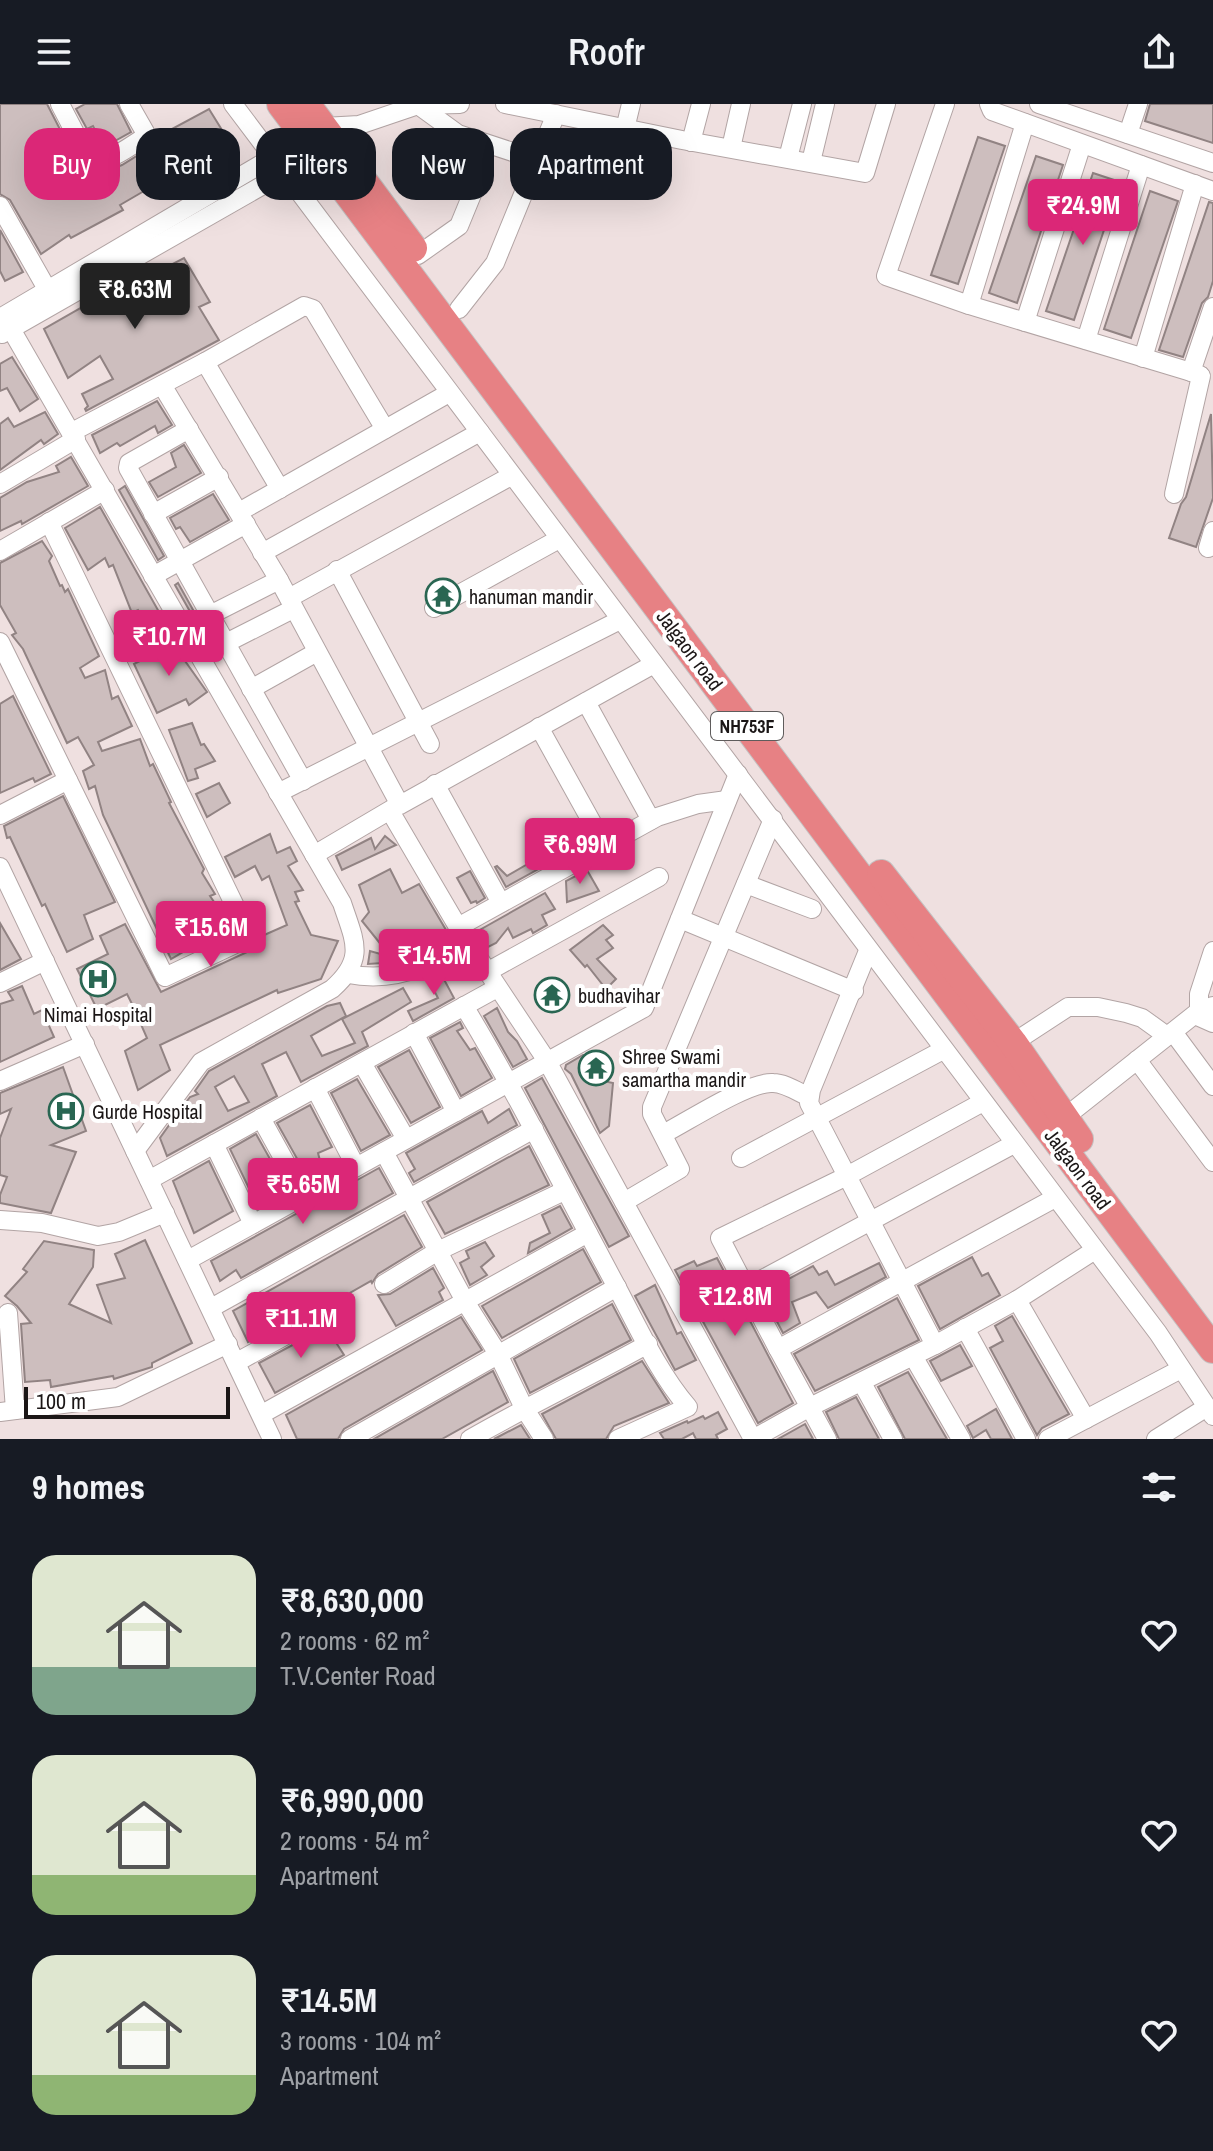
<!DOCTYPE html>
<html lang="en">
<head>
<meta charset="utf-8">
<style>
  :root { --surface:#171b24; --page:#20242c; --text:#f1f3f6; --muted:#9ea1a6; --accent:#db2777 }
  body { margin:0; font-family:"Archivo Narrow",sans-serif; background:var(--page); color:var(--text); height:100vh; display:flex; flex-direction:column; font-size:30px; white-space:nowrap }
  * { box-sizing:border-box; margin:0 }
  p { font-size:26px; color:var(--muted) }
  .icon { flex:none; width:44px; height:44px; fill:none; stroke:currentColor; stroke-width:2; stroke-linecap:round; stroke-linejoin:round }
  .map { position:relative; height:1335px; overflow:hidden }
  .details { display:flex; flex-direction:column; background:var(--surface); flex:1 }
  .details>* { flex:none }
  .banner { position:absolute; left:24px; top:24px; width:800px; height:72px; display:flex; gap:16px }
  .scale { position:absolute; left:24px; bottom:20px; width:206px; box-sizing:border-box; padding-left:8px; border:4px solid #1b1616; border-top:0; font-size:22px; line-height:28px; white-space:nowrap; color:#1b1616; -webkit-text-stroke:6px #fff; paint-order:stroke }
  .price { position:absolute; translate:-50% -68px; padding:0 18px; border-radius:8px; background:var(--accent); color:#fff; font-size:26px; line-height:52px; filter:drop-shadow(0 2px 4px #0008) }
  .price::after { content:''; position:absolute; left:50%; top:48px; width:24px; height:18px; margin-left:-12px; background:inherit; clip-path:polygon(0 0,100% 0,50% 100%) }
  .price.active { background:#222; color:#fff }
  ul { padding:0; list-style:none }
  li { display:flex; align-items:center; gap:24px; height:200px; padding:0 32px }
  li span { display:grid; place-items:center; flex:none; width:224px; height:160px; border-radius:24px; color:#555 }
  li>.icon { margin-inline-start:auto }
  span .icon { width:96px; height:96px; fill:#fffc; stroke-width:1 }
  li b { font-size:34px }
  h2 { display:flex; justify-content:space-between; align-items:center; height:96px; padding:0 32px; font-size:34px }
  .chip { padding:0 28px; border-radius:24px; background:var(--surface); box-shadow:0 8px 32px #0002; font-size:28px; line-height:72px }
  .chip.active { background:var(--accent); color:#fff }
  header { display:flex; justify-content:space-between; align-items:center; height:104px; padding:0 32px; background:var(--surface); font-size:36px; font-weight:600 }
  .map>svg:first-child { display:block }
</style>
</head>
<body>
<header><svg class="icon" aria-label="menu" viewBox="0 0 24 24"><path d="M4 6h16M4 12h16M4 18h16"/></svg>Roofr<svg class="icon" aria-label="share" viewBox="0 0 24 24"><path d="M12 15V3M7 8l5-5 5 5M5 13v7h14v-7"/></svg></header>
<div class="map">
<svg width="1213" height="1335" viewBox="0 0 1213 1335">
  <rect width="100%" height="100%" fill="#efe0e0"/>
  <!-- building -->
  <g fill="#cdbebe" stroke="#918383" stroke-width="2" fill-rule="evenodd">
    <path d="M0,0H47L67,39L64,41L84,71L92,67L104,68L122,61L151,43L157,33L209,5L230,39L176,73L171,65L142,84L144,87L120,101L123,106L71,134L69,131L41,150L10,96L0,90Z"/>
    <path d="M85,0H117L131,28L104,43L93,22L87,25L76,5Z"/>
    <path d="M1150,0H1213V39L1145,17Z"/>
    <path d="M978,33L1005,42L958,180L931,171Z"/>
    <path d="M1036,52L1063,61L1017,199L989,189Z"/>
    <path d="M1093,69L1120,78L1074,216L1046,207Z"/>
    <path d="M1150,87L1178,97L1131,234L1104,225Z"/>
    <path d="M1209,98L1213,99V177L1208,193L1202,199L1183,253L1159,246Z"/>
    <path d="M0,126L23,168L5,177L0,167Z"/>
    <path d="M184,154L210,198L199,203L219,236L86,307L85,305L88,302L82,290L113,275L100,252L68,274L44,225L107,189L109,193Z"/>
    <path d="M12,253L38,295L20,307L7,284L0,287V260Z"/>
    <path d="M157,297L172,321L158,329L155,322L120,342L117,339L100,349L92,331Z"/>
    <path d="M45,308L58,330L44,340L41,336L0,366V320L8,314L14,323Z"/>
    <path d="M1211,310L1213,394L1196,443L1169,434L1181,400L1186,393Z"/>
    <path d="M184,341L201,369L158,393L149,378L176,363L171,349Z"/>
    <path d="M71,353L88,382L22,420L21,417L0,427V394L27,378L59,368L56,362Z"/>
    <path d="M125,382L164,452L158,456L119,386Z"/>
    <path d="M213,390L229,416L190,438L180,423L176,425L170,414Z"/>
    <path d="M100,403L163,515L148,523L138,506L132,509L113,461L109,463L105,454L88,466L65,424Z"/>
    <path d="M42,437L52,452L49,457L60,482L62,481L65,488L68,485L99,552L80,564L85,574L105,566L112,595L118,592L132,622L98,638L102,647L140,635L150,662L153,660L171,698L169,699L204,765L202,769L215,790L210,792L234,827L201,839L203,842L191,847L190,844L171,855L103,711L95,682L89,685L83,667L94,661L78,633L67,639L23,545L12,531L16,529L0,501V459Z"/>
    <path d="M178,479L216,547L213,548L175,481Z"/>
    <path d="M176,535L182,545L178,547L207,588L189,601L186,595L157,609L134,560L161,546L158,542Z"/>
    <path d="M13,592L51,670L35,678L33,674L0,689V600Z"/>
    <path d="M192,619L201,641L204,640L215,657L195,665L198,674L188,677L169,626Z"/>
    <path d="M219,679L230,699L207,713L196,690Z"/>
    <path d="M63,692L115,798L84,811L93,835L67,848L45,800L42,802L10,733L7,734L4,722Z"/>
    <path d="M583,728L589,737L506,783L495,763L497,762L507,772Z"/>
    <path d="M270,730L277,749L290,743L297,757L288,762L303,786L295,788L299,797L295,798L311,831L338,837L321,875L278,889L277,886L160,941L170,966L138,986L125,947L147,934L132,900L127,890L97,905L77,865L108,850L100,832L125,820L161,888L262,841V832L287,821L269,772L262,776L255,762L235,773L225,753Z"/>
    <path d="M385,732L396,741L342,766L336,752L371,734L375,745Z"/>
    <path d="M390,765L402,789L419,780L446,826L410,848L400,850L398,858L368,860L370,847L391,853L362,817L369,808L359,781Z"/>
    <path d="M587,766L599,787L567,798L566,777Z"/>
    <path d="M470,767L485,794L477,799L476,797L471,799L457,774Z"/>
    <path d="M545,789L555,805L542,811L547,821L533,829L531,825L513,834L508,824L496,839L486,844L476,828Z"/>
    <path d="M0,819L21,855L0,866Z"/>
    <path d="M603,821L613,831L606,836L613,844L597,855L616,875L606,885L587,861L585,863L570,846Z"/>
    <path d="M440,868L454,894L413,917L408,907L438,894L427,873Z"/>
    <path d="M22,882L34,910L42,906L54,933L0,958V900L13,896L8,888Z"/>
    <path d="M403,884L411,898L362,928L368,942L301,978L286,948L262,960L277,992L167,1052L160,1034L172,1017L177,1015L175,1013L190,993L198,990L195,987L209,967L327,902L340,899L346,912L311,932L322,952L355,939L342,915ZM234,972L249,998L228,1007L215,983Z"/>
    <path d="M497,904L508,928L517,937L527,955L513,963L484,912Z"/>
    <path d="M460,918L463,924L457,927L470,946L475,944L492,974L461,992L430,934Z"/>
    <path d="M409,946L440,1003L411,1019L378,963Z"/>
    <path d="M583,951L608,954V978L613,979L609,1022L600,1029L571,970L565,965L566,961Z"/>
    <path d="M63,963L86,1027L51,1041L76,1048L51,1109L0,1099V1091L7,1073L0,1071V1034L11,1005L0,1010V989Z"/>
    <path d="M542,974L629,1132L609,1143L525,984Z"/>
    <path d="M357,975L390,1031L361,1047L331,989Z"/>
    <path d="M310,1001L332,1043L318,1049L323,1068L309,1076L277,1019Z"/>
    <path d="M509,1005L517,1021L414,1078L409,1069L415,1065L406,1049L482,1007L488,1019Z"/>
    <path d="M256,1030L288,1087L258,1103L230,1045Z"/>
    <path d="M529,1042L549,1081L445,1130L427,1098Z"/>
    <path d="M209,1057L233,1107L194,1129L173,1077Z"/>
    <path d="M379,1064L393,1089L241,1174L236,1166L220,1177L211,1157Z"/>
    <path d="M560,1102L572,1124L528,1149L530,1139L550,1129L542,1111Z"/>
    <path d="M404,1111L422,1143L378,1170L372,1179L371,1177L325,1203L313,1202L248,1238L233,1207Z"/>
    <path d="M145,1136L192,1239L152,1259V1263L114,1275L113,1272L51,1283L50,1276L25,1278L21,1220L31,1219L17,1202L5,1192L27,1168L23,1165L44,1137L94,1146L93,1163L69,1200L111,1219L97,1181L125,1174L115,1150Z"/>
    <path d="M485,1138L494,1152L481,1163L487,1171L470,1181L460,1159L469,1154L466,1147Z"/>
    <path d="M583,1145L601,1178L502,1234L482,1202Z"/>
    <path d="M972,1153L982,1172L988,1169L1000,1191L940,1225L918,1182Z"/>
    <path d="M717,1154L793,1299L758,1319L675,1166L694,1157L697,1162Z"/>
    <path d="M879,1159L886,1173L828,1204L816,1188L792,1198L800,1219L783,1229L762,1189L813,1162L819,1171L827,1167L835,1181Z"/>
    <path d="M433,1164L444,1184L439,1188L443,1196L396,1222L378,1191L390,1190Z"/>
    <path d="M655,1181L677,1230L681,1228L696,1256L675,1266L635,1192Z"/>
    <path d="M897,1194L919,1236L815,1287L794,1250Z"/>
    <path d="M612,1200L631,1236L530,1289L514,1255Z"/>
    <path d="M1012,1212L1069,1310L1042,1324L1037,1331L990,1244L1003,1237L995,1222Z"/>
    <path d="M461,1213L482,1246L344,1325L338,1335H297L286,1311Z"/>
    <path d="M326,1223L344,1251L275,1289L259,1259Z"/>
    <path d="M960,1241L972,1262L941,1277L930,1257Z"/>
    <path d="M642,1257L669,1299L614,1322L606,1335H556L542,1310Z"/>
    <path d="M493,1267L508,1298L442,1335H374Z"/>
    <path d="M908,1268L947,1335H905L878,1283Z"/>
    <path d="M856,1293L879,1335H839L826,1308Z"/>
    <path d="M996,1305L1012,1335H991L986,1326L973,1334L967,1322Z"/>
    <path d="M718,1308L727,1325L716,1331L718,1335H696L693,1329L682,1335H664L660,1329L687,1317L688,1319L703,1312L705,1315Z"/>
    <path d="M805,1320L813,1335H778Z"/>
    <path d="M521,1321L530,1335H494L498,1333Z"/>
  </g>
  <g fill="none" stroke-linecap="round" stroke-linejoin="round">
    <!-- minor casing -->
    <g stroke="#b2a4a4" stroke-width="20">
      <g id="minor">
        <path d="M60,0L87,52C104,65 129,42 145,33V28L129,0"/>
        <path d="M233,0L1158,1229L1213,1312"/>
        <path d="M505,0L682,36L865,69L886,0"/>
        <path d="M945,0L886,172L969,201L1191,268"/>
        <path d="M989,0L992,7L1213,87"/>
        <path d="M1039,0L1213,59"/>
        <path d="M418,1L458,30L537,56"/>
        <path d="M625,25L631,0"/>
        <path d="M1128,30L1138,0"/>
        <path d="M691,38L701,0"/>
        <path d="M731,44L741,0"/>
        <path d="M788,54L802,0"/>
        <path d="M811,58L825,0"/>
        <path d="M0,102L47,185"/>
        <path d="M418,151L459,122L482,66"/>
        <path d="M969,201L1025,19"/>
        <path d="M459,205L495,159L556,10"/>
        <path d="M0,213L11,225L342,799C355,838 366,855 332,885L201,958L135,1047"/>
        <path d="M0,214L324,23L359,21L418,1L460,0"/>
        <path d="M1025,218L1082,40"/>
        <path d="M2,230L328,44"/>
        <path d="M1086,236L1141,61"/>
        <path d="M1143,254L1195,80"/>
        <path d="M205,258L280,385"/>
        <path d="M1200,271L1191,268L1213,203"/>
        <path d="M162,281L279,476L400,701L654,560"/>
        <path d="M189,325L129,359L128,364L303,677"/>
        <path d="M72,328L205,258L304,202L313,205L385,325"/>
        <path d="M0,380L76,335"/>
        <path d="M1174,390L1201,272"/>
        <path d="M239,408L449,289"/>
        <path d="M153,410L219,373"/>
        <path d="M1208,444L1213,427"/>
        <path d="M0,447L105,386"/>
        <path d="M262,449L480,328"/>
        <path d="M337,466L430,640"/>
        <path d="M153,472L246,420"/>
        <path d="M289,494L511,372"/>
        <path d="M434,504L559,435"/>
        <path d="M210,511L279,476"/>
        <path d="M0,538L165,873L250,833L49,418"/>
        <path d="M226,539L293,505"/>
        <path d="M251,585L317,548"/>
        <path d="M586,598L651,716"/>
        <path d="M539,623L605,742"/>
        <path d="M435,680L501,799"/>
        <path d="M278,689L620,516"/>
        <path d="M390,707L458,823L547,957L753,1335"/>
        <path d="M0,711L68,676"/>
        <path d="M314,751L397,702"/>
        <path d="M0,763L272,1335"/>
        <path d="M746,780L812,805"/>
        <path d="M680,815L854,887"/>
        <path d="M458,823L657,713L698,700L727,696"/>
        <path d="M487,868L659,773"/>
        <path d="M348,870C374,875 396,873 420,863"/>
        <path d="M0,879L45,857"/>
        <path d="M464,902C518,991 564,1085 613,1176C635,1217 658,1269 688,1303L618,1335"/>
        <path d="M1199,907V890L1213,847"/>
        <path d="M1195,911L1213,919"/>
        <path d="M1173,928L1213,982"/>
        <path d="M414,929L456,1008"/>
        <path d="M1013,939L1068,903H1098L1126,909L1142,914L1167,932"/>
        <path d="M1137,956L1213,1058"/>
        <path d="M362,959L406,1035"/>
        <path d="M0,977L85,940"/>
        <path d="M315,984L356,1063"/>
        <path d="M261,1014L304,1092"/>
        <path d="M1064,1014L1199,907L1213,902"/>
        <path d="M663,1030C687,1018 749,977 773,979C785,979 798,988 809,993"/>
        <path d="M214,1040L253,1120"/>
        <path d="M384,1048L466,1199L498,1250L524,1304L544,1335"/>
        <path d="M741,1054L943,946"/>
        <path d="M149,1076L497,884"/>
        <path d="M624,1098L680,1065L652,1010V1003L773,715"/>
        <path d="M0,1116L42,1119L98,1132L119,1128L165,1109"/>
        <path d="M188,1156L644,904L738,670"/>
        <path d="M384,1180L438,1147L564,1087"/>
        <path d="M746,1184L1014,1040"/>
        <path d="M1017,1196L1086,1315"/>
        <path d="M211,1204L534,1025"/>
        <path d="M8,1209L15,1306"/>
        <path d="M965,1224L1026,1335"/>
        <path d="M935,1241L1017,1196L1095,1146"/>
        <path d="M778,1245L720,1134L847,1072L983,998"/>
        <path d="M913,1252L961,1335"/>
        <path d="M237,1258L319,1213"/>
        <path d="M862,1279L893,1335"/>
        <path d="M0,1308L118,1293L228,1240"/>
        <path d="M262,1310L588,1129"/>
        <path d="M350,1335L617,1183"/>
        <path d="M470,1335C529,1301 589,1273 648,1240"/>
        <path d="M753,1335L810,1303L935,1241L809,999L811,986L868,847"/>
        <path d="M827,1335L778,1245L1055,1094"/>
        <path d="M1048,1335L1181,1265"/>
        <path d="M1156,1335L1207,1303"/>
      </g>
    </g>
    <!-- highway casing -->
    <g stroke="#c4c2c2" stroke-width="30">
      <g id="highway">
        <path d="M281,0L1213,1245"/>
        <path d="M306,0L413,144"/>
        <path d="M881,770L1013,939L1079,1035"/>
      </g>
    </g>
    <!-- minor -->
    <use href="#minor" stroke="#fff" stroke-width="18"/>
    <!-- highway -->
    <use href="#highway" stroke="#e78184" stroke-width="28"/>
  </g>
  <!-- icons -->
  <defs>
    <g id="temple-ring" transform="scale(1.8)"><circle r="9.5" fill="#fff" stroke="#296652" stroke-width="1.5"/><path d="M0-6L5-2H3V0L6.5 2.5H4V6H1.5V3h-3V6H-4V2.5H-6.5L-3 0V-2H-5Z" fill="#296652"/></g>
    <g id="hospital-ring" transform="scale(1.8)"><circle r="9.5" fill="#fff" stroke="#296652" stroke-width="1.5"/><path d="M-5-5h3v3.5h4V-5h3V5h-3V1.5h-4V5h-3Z" fill="#296652"/></g>
  </defs>
  <g fill-rule="evenodd">
    <use href="#temple-ring" x="443" y="492"/>
    <use href="#hospital-ring" x="98" y="875"/>
    <use href="#temple-ring" x="552" y="891"/>
    <use href="#temple-ring" x="596" y="964"/>
    <use href="#hospital-ring" x="66" y="1007"/>
  </g>
  <g text-anchor="middle" dominant-baseline="central" stroke-width="8" stroke-linejoin="round" paint-order="stroke">
    <!-- shield labels -->
    <rect fill="#fff" stroke="#5f5c5c" stroke-width="2" x="711" y="608" width="72" height="28" rx="6"/>
    <g font-size="18" font-weight="bold" fill="#1b1616">
      <text x="747" y="622">NH753F</text>
    </g>
    <!-- poi labels -->
    <g font-size="20" fill="#1b1616" stroke="#fff" text-anchor="start">
      <text x="469" y="492">hanuman mandir</text>
      <text x="578" y="891">budhavihar</text>
      <text x="98" y="910" text-anchor="middle">Nimai Hospital</text>
      <text x="622" y="952">Shree Swami<tspan x="622" dy="23">samartha mandir</tspan></text>
      <text x="92" y="1007">Gurde Hospital</text>
    </g>
    <!-- street labels -->
    <g font-size="20" fill="#1b1616" stroke="#fff">
      <text transform="translate(690 546) rotate(53)">Jalgaon road</text>
      <text transform="translate(1078 1065) rotate(53)">Jalgaon road</text>
    </g>
  </g>
</svg>
<div class="scale">100 m</div>
<b class="price" style="left:1083px;top:143px">₹24.9M</b>
<b class="price active" style="left:135px;top:227px">₹8.63M</b>
<b class="price" style="left:169px;top:574px">₹10.7M</b>
<b class="price" style="left:580px;top:782px">₹6.99M</b>
<b class="price" style="left:211px;top:865px">₹15.6M</b>
<b class="price" style="left:434px;top:893px">₹14.5M</b>
<b class="price" style="left:303px;top:1122px">₹5.65M</b>
<b class="price" style="left:735px;top:1234px">₹12.8M</b>
<b class="price" style="left:301px;top:1256px">₹11.1M</b>
<div class="banner">
<a class="chip active">Buy</a>
<a class="chip">Rent</a>
<a class="chip">Filters</a>
<a class="chip">New</a>
<a class="chip">Apartment</a>
</div>
</div>
<section class="details">
<h2>9 homes<svg class="icon" aria-label="filters" viewBox="0 0 24 24"><path d="M4 7h16M4 17h16"/><circle cx="9" cy="7" r="2"/><circle cx="15" cy="17" r="2"/></svg></h2>
<ul>
<li><span style="background:linear-gradient(#dfe7d0 70%,#7fa58c 0)"><svg class="icon" aria-label="home" viewBox="0 0 24 24"><path d="M3 11l9-7 9 7M6 9v11h12V9"/></svg></span><div><b>₹8,630,000</b><p>2 rooms · 62 m²</p><p>T.V.Center Road</p></div><svg class="icon" aria-label="heart" viewBox="0 0 24 24"><path d="M12 20l-8-8c-3-5 5-10 8-4 3-6 11-1 8 4z"/></svg></li>
<li><span style="background:linear-gradient(#dfe7d0 75%,#8fb573 0)"><svg class="icon" aria-label="home" viewBox="0 0 24 24"><path d="M3 11l9-7 9 7M6 9v11h12V9"/></svg></span><div><b>₹6,990,000</b><p>2 rooms · 54 m²</p><p>Apartment</p></div><svg class="icon" aria-label="heart" viewBox="0 0 24 24"><path d="M12 20l-8-8c-3-5 5-10 8-4 3-6 11-1 8 4z"/></svg></li>
<li><span style="background:linear-gradient(#dfe7d0 75%,#8fb573 0)"><svg class="icon" aria-label="home" viewBox="0 0 24 24"><path d="M3 11l9-7 9 7M6 9v11h12V9"/></svg></span><div><b>₹14.5M</b><p>3 rooms · 104 m²</p><p>Apartment</p></div><svg class="icon" aria-label="heart" viewBox="0 0 24 24"><path d="M12 20l-8-8c-3-5 5-10 8-4 3-6 11-1 8 4z"/></svg></li>
</ul>
</section>
</body>
</html>
